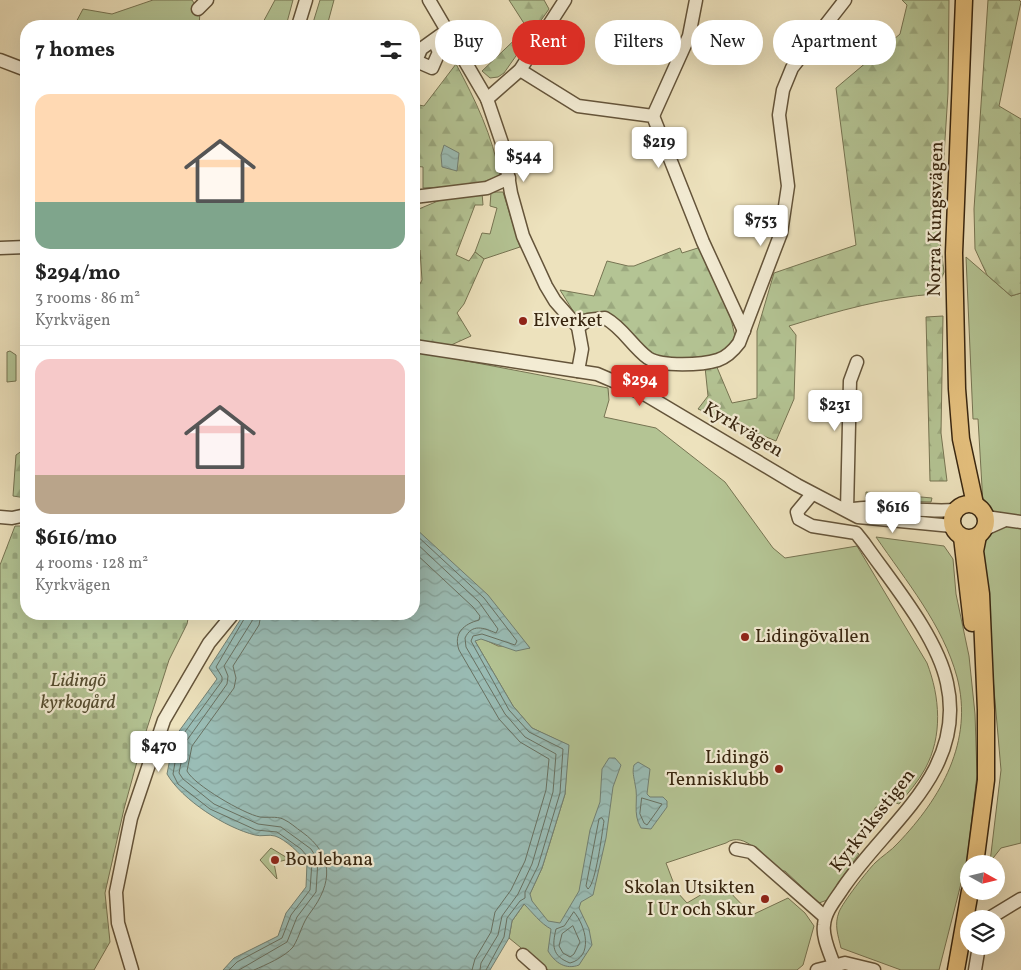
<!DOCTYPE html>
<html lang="en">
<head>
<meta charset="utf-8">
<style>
  :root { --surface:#fff; --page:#f6f6f6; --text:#222; --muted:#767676; --line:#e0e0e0; --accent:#d93025 }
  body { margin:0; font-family:Vollkorn,serif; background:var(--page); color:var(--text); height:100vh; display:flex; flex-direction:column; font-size:19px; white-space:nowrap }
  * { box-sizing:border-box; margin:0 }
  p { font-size:16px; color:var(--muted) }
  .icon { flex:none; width:28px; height:28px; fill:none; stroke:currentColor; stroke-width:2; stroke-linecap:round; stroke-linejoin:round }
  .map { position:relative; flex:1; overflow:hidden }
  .side { position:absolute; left:20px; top:20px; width:400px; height:600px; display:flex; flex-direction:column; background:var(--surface); border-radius:20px; box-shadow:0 5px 20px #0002 }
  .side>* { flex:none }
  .top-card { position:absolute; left:435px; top:20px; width:475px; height:45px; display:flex; gap:10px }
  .needle { width:32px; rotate:98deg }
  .buttons { position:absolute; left:960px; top:855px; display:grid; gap:10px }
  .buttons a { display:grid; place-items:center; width:45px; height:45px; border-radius:50%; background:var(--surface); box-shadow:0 5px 20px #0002; font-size:25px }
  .price { position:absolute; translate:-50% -42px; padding:0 11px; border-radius:5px; background:#fff; color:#222; font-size:16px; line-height:32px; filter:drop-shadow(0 1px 2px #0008) }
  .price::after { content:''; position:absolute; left:50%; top:30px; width:15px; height:11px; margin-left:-8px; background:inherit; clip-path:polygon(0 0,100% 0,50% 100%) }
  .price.on { background:var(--accent); color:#fff }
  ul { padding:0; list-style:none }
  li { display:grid; align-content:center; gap:10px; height:265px; padding:0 15px }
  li+li { border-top:1px solid var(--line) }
  li span { display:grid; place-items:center; height:155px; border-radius:15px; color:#555 }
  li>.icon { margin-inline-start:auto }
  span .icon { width:90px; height:90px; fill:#fffc; stroke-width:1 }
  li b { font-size:21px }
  h2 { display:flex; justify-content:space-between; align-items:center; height:60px; padding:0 15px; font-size:21px }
  .tag { padding:0 18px; border-radius:22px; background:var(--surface); box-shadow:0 5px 20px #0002; font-size:18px; line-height:45px }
  .tag.on { background:var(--accent); color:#fff }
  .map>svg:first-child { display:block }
</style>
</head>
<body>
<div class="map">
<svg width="1021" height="970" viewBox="0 0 1021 970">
  <defs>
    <pattern id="forest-firs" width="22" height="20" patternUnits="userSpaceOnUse" patternTransform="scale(1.25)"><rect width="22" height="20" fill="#b4c494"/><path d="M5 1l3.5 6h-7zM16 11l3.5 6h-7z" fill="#9ba87e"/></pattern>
    <pattern id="cemetery-stones" width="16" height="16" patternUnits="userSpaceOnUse" patternTransform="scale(1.25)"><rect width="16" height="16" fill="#b4c494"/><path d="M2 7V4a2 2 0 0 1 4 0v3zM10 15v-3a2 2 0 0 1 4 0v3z" fill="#9ba87e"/></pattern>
    <pattern id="water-waves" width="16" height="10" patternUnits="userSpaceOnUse" patternTransform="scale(1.25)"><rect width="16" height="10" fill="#9abdb6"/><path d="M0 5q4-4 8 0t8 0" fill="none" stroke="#85a29b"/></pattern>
  </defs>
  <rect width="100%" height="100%" fill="#ede2bd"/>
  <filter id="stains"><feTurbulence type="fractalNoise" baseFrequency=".004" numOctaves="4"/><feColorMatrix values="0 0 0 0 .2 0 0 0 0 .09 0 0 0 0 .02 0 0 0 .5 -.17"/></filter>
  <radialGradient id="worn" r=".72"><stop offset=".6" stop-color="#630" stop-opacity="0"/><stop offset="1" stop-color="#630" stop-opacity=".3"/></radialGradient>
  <!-- green -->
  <g fill="#b4c494" stroke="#767452">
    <path d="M153,0H192L200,12L199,26H74L83,9L112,14Z"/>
    <path d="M275,0H293L286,26H261Z"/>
    <path d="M320,0H334L327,26H312Z"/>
    <path d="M491,192H503L520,247L484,259L475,252L482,233L490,234L497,208L490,206Z"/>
    <path d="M966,257L1011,296L1021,293V843L1001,848L990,862L1001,770L982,550L984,536L989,531L987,510L983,504L978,419H973Z"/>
    <path d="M10,351L16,355V381L7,382V352Z"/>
    <path d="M414,351L608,388L609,400L604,417L656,428L725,482L773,548L785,558L857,546L927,663C940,697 943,736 925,769C918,782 908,793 899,804L891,801L886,809L876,807L850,848L859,854L838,883L830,899L819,903L785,871H777C764,858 745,830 726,843L666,863L677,892L687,903L721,883L752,915L788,898L805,913L814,926L803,965L797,970H548L509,938L512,921L527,900L542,868L565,794L568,745L532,728L513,706L475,641L481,638L498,646L530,648L414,527Z"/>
    <path d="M866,492L932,498L931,502L896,501V498L884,497L882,500L866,497Z"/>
    <path d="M876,537L944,546L953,559L956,594L969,656L975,714L977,775L967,860L939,970H901L841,948C838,935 834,925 839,912C843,902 867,871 875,863C882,856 891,851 898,843C941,798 974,741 957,677C943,625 906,581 876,537Z"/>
    <path d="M271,848L289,859L274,863L277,879L260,860Z"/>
  </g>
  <!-- forest -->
  <g fill="url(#forest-firs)" stroke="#767452">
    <path d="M509,0H544L549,9L504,73L498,77L490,78L482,71L527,28Z"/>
    <path d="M902,0H949L948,93L939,233L944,272L936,294C886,297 838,311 789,326L796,335L794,399L776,441L698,409L708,396L705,367L716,365L732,403L757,398V331L774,273L856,245L836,88L900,34L907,5Z"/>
    <path d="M988,0H1019L1021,2L999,106L1021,119V293L1011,296L987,275L975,249L974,209Z"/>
    <path d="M456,64C476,101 492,135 500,176L471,186L423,188V167L414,166V104L424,106Z"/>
    <path d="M482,193L483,205H475L456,255L469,261L475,252L484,259L464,304L457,313L471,336L449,346L414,340V295L422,280L420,250L414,244V211L450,196Z"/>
    <path d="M701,247L730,315L735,336L727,349L710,357L677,360L658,357L648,353L597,313L575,314L560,290L594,296L607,261L628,266H634L680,248L682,253Z"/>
    <path d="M943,316L941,433L947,481H930L926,317Z"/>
    <path d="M26,448V498L13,496L16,455Z"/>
  </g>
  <!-- cemetery -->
  <path fill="url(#cemetery-stones)" stroke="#767452" d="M15,526H26V614H189L187,624L169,660L141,747L124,809L105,893L110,942L94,970H0V565Z"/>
  <!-- water -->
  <g fill="url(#water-waves)" stroke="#728073">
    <path d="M444,145L459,153L457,171L442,167L441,155Z"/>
    <path d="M414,527L488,595L530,648L516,651L481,639L475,641L513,706L532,728L569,745L565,794L542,868L530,894L532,901L548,921L560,923L579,891L590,830L600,802L602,769L609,758H615L621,765L613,787L606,838L593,895L581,902L579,908L589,929L592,945L579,965C566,970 555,963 548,951L551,929C541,924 532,912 524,904L512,921L509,938L490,970H223L234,958L278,936L286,913L306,887L307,863C301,854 285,839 275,836C269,834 261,837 255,835C226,828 182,800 167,774L174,738L217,679L209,668L244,614H414Z"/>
    <path d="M638,762L650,769L647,794L650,797H663L667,801V807L651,829L641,828C632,813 639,800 635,784C634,777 632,772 634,765Z"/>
  </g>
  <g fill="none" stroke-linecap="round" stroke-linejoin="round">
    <!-- shore -->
    <g stroke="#687162" stroke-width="1">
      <path d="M414,533L484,598L517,641L515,645L482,634L473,636L471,641L509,710L529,732L563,749L560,793L538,866L525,892V898L520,901L507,918L504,937L486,970"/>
      <path d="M414,541L479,602L498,629L496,633C484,628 472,623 465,638L466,647L505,714L525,737L556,754L553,792L532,864L518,894L502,916L498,935L481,963L480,970"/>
      <path d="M414,552L473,607L480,616L479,620C464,624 453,633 459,650L499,719L520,742L549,759L546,790L525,861L511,890L495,912L491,932L475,959L472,970"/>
      <path d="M642,798L662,804L647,825L644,823L640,814Z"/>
      <path d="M602,818L604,821C602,833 596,883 588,889L586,886L599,819Z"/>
      <path d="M574,912C586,926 594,957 570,963C552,956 552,946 556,929L564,926Z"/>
      <path d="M573,926L580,942L574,954L570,957L563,953L559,946L562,934Z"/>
      <path d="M229,970L237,962L282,938L291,915L310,890L312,862L301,849L277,832L256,830L210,809L178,784L173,774L179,740L222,681V677L216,667L247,614"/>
      <path d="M239,970L287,942L297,917L316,892L318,860L311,849L281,827L258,824L214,804L183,779L179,773L185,743L227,684L228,676L224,666L252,621L254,614"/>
      <path d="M254,970C265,965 285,957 293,947C300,936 302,923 310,913C333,883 334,855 302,832C296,828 290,822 283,819C276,816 268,818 260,817C244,814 194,785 187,771L192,746L234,688L236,678L233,666L259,625L261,614"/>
    </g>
    <!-- minor casing -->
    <g stroke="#64543a" stroke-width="15">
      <g id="minor">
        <path d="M429,0L487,99L503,146L511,193L523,236L546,286L555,301L578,327L582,349L578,371"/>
        <path d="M198,9L207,0"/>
        <path d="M298,26L306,0"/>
        <path d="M434,41L439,52L432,68L416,61L421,49L446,31"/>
        <path d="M0,60L26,70"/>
        <path d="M520,70L578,106L653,116L703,242L744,331"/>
        <path d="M487,99L520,70L565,0"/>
        <path d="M653,116L689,36L696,0"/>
        <path d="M414,197L487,188L509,178"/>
        <path d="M0,248L26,247"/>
        <path d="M578,327L588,320L605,318C623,328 632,346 648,358C662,367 702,365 718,360C727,357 733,351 739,343L781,233L788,186L779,115L783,90L792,68L845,0"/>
        <path d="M414,346L597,374L646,395L797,485L858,517L952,526"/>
        <path d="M812,494L797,512L799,519L812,526L856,533L864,543C892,583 937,636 947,683C967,772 886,824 843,888C836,899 825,911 824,925C822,937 830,953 834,965"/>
        <path d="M847,510L850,381L857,362"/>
        <path d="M847,510C882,503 919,513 955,510"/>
        <path d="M0,517L12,518L26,515"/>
        <path d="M986,517L1021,522"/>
        <path d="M985,529L1003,521"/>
        <path d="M736,849L751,852L825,917"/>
        <path d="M988,919L1021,899"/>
        <path d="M523,955L540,970"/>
        <path d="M132,970L118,923L116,892L131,818L164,720L209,643L233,614"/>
        <path d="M817,970L845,963L874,970"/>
        <path d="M975,970L979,946"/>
      </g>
    </g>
    <!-- major casing -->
    <g stroke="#37250f" stroke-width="19">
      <g id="major">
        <path d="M964,0L954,253L957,389L961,439L975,504"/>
        <circle cx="969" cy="521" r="17"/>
        <path d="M962,537L972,623"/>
        <path d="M975,864L986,780V710L981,594L975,551L978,536"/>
        <path d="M956,970L970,891"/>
      </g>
    </g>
    <!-- minor -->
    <use href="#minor" stroke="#f3ecd4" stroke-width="12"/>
    <!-- major -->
    <use href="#major" stroke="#e6c17e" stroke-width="16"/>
  </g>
  <!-- markers -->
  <g fill="#8f2418" stroke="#f3ecd4" stroke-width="2">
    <circle cx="523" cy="321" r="5"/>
    <circle cx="745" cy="637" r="5"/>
    <circle cx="779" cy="769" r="5"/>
    <circle cx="275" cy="860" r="5"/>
    <circle cx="765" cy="899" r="5"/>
  </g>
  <g text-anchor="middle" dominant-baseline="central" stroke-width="4.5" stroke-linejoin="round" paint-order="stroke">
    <!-- street labels -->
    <g font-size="19" fill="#37250f" stroke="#f3ecd4">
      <text transform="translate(936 219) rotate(-89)">Norra Kungsvägen</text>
      <text transform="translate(743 430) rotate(31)">Kyrkvägen</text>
      <text transform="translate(873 821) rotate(-52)">Kyrkviksstigen</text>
    </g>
    <!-- poi labels -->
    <g font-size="19" fill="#37250f" stroke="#f3ecd4" text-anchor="start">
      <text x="533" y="321">Elverket</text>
      <text x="755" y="637">Lidingövallen</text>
      <text x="769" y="758" text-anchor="end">Lidingö<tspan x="769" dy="22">Tennisklubb</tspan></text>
      <text x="285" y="860">Boulebana</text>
      <text x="755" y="888" text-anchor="end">Skolan Utsikten<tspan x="755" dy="22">I Ur och Skur</tspan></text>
    </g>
    <!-- park labels -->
    <g font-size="19" font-style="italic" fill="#564d30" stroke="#f3ecd4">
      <text x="78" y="681">Lidingö<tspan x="78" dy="22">kyrkogård</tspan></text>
    </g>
  </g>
  <rect width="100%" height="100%" filter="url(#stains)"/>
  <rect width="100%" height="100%" fill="url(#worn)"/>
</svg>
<div class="buttons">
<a><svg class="needle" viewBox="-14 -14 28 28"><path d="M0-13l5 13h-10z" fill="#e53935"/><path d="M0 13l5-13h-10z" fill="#767676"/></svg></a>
<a><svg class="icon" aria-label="layers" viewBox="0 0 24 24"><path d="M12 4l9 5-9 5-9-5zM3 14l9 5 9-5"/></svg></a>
</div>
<b class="price" style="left:659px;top:169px">$219</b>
<b class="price" style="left:524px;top:183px">$544</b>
<b class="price" style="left:761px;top:247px">$753</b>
<b class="price on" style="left:640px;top:407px">$294</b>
<b class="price" style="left:835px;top:432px">$231</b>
<b class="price" style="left:893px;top:534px">$616</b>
<b class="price" style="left:159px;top:773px">$470</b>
<div class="top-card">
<a class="tag">Buy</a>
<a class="tag on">Rent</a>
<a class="tag">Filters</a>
<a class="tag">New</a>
<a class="tag">Apartment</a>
</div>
<section class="side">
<h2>7 homes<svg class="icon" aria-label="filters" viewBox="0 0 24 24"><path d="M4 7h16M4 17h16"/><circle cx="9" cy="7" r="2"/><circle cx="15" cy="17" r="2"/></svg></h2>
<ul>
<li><span style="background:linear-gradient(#ffd9b3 70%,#7fa58c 0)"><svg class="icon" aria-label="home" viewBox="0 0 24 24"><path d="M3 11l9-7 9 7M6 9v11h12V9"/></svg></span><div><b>$294/mo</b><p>3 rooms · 86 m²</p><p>Kyrkvägen</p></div></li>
<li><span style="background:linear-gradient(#f6c9c9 75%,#b9a48a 0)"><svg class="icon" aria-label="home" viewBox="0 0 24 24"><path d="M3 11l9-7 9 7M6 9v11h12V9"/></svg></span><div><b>$616/mo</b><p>4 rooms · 128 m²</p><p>Kyrkvägen</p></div></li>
</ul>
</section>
</div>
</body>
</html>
